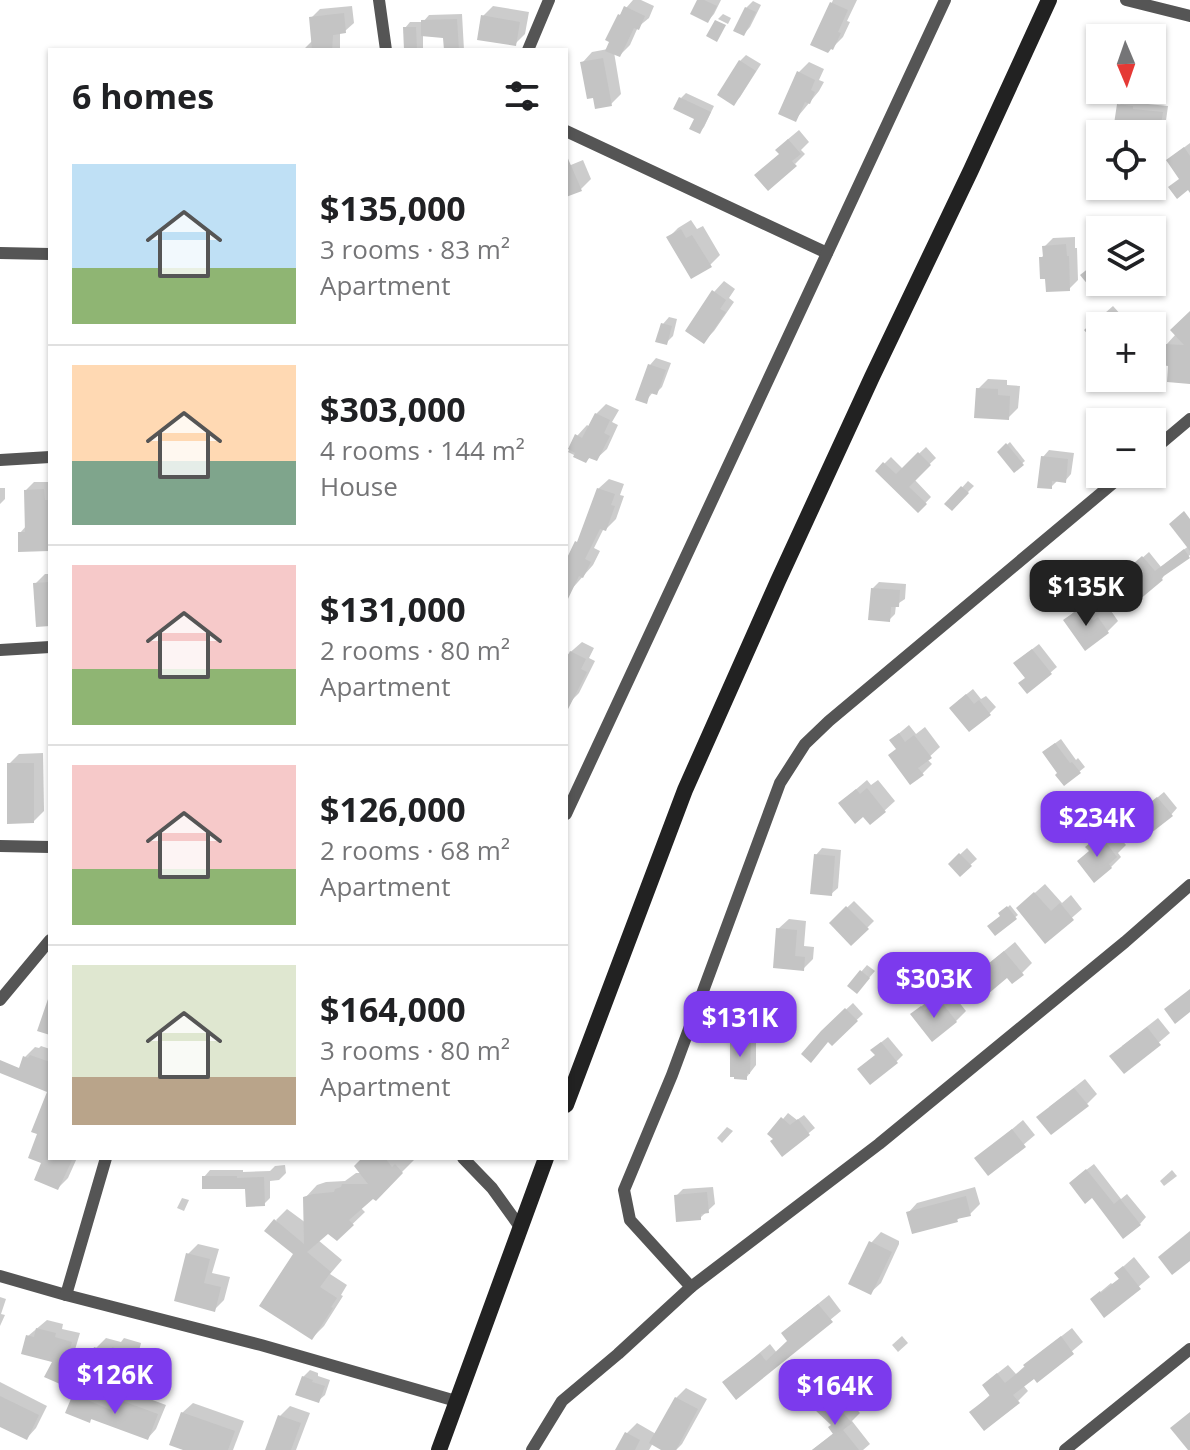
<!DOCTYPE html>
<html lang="en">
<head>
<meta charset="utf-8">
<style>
  :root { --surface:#fff; --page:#f6f6f6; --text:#202124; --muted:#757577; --line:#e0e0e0; --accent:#7c3aed }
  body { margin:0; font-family:"Open Sans",sans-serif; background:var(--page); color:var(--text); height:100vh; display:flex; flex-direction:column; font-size:30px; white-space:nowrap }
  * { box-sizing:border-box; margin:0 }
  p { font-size:26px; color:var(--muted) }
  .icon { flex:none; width:44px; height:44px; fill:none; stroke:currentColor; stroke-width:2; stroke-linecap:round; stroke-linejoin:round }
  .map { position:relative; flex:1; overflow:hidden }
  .details { position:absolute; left:48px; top:48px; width:520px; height:1112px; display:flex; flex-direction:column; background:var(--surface); border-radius:0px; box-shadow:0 2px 6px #0004 }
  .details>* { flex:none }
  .needle { width:52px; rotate:178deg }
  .buttons { position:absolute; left:1086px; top:24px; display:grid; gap:16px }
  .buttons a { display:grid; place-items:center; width:80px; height:80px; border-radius:0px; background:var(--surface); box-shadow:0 2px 6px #0004; font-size:40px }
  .price { position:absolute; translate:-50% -68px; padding:0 18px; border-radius:16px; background:var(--accent); color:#fff; font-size:26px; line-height:52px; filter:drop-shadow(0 2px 4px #0008) }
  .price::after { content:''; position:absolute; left:50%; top:48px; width:24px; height:18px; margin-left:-12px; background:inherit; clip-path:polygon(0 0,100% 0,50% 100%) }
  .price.active { background:#222; color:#fff }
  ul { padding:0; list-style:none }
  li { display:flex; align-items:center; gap:24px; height:200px; padding:0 24px }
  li+li { border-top:2px solid var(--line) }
  li span { display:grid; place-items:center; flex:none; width:224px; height:160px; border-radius:0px; color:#555 }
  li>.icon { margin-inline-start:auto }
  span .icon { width:96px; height:96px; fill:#fffc; stroke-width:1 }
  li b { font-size:34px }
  h2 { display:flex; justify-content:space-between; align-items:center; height:96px; padding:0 24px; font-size:34px }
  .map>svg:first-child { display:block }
</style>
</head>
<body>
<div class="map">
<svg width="1190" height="1450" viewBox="0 0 1190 1450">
  <rect width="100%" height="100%" fill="#fff"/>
  <!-- shadow -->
  <g fill="#0003">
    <path d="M633,0H641L654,6L649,18L638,27L630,45L620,55L614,52L621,94L611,104L582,63L592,52L608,49L612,41L608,39L620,15Z"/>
    <path d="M699,0H721L714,14L708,21Z"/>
    <path d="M833,0H857L847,21L850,22L843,37L833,47L813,44Z"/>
    <path d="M753,1L761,5L750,27L744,34L746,8Z"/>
    <path d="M352,6L354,23L345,31L340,32V50H303L313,40L311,18L320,9Z"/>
    <path d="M493,6L529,12L525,34L515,44L483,16Z"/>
    <path d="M462,14L464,50H446L445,36L423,35V50H406L405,28L410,22H423L429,15Z"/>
    <path d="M723,14L731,18L728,24L718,19Z"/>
    <path d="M746,55L761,64L740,97L734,103L740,61Z"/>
    <path d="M809,62L824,69L819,80L824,82L819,91L795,120L799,72Z"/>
    <path d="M686,93L714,106L704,127L699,132L697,118L681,98Z"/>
    <path d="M1125,98L1138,100V103L1168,106L1166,121L1159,128L1119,104Z"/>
    <path d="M799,130L809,142L801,150L805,154L795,164L781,154L787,140Z"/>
    <path d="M1190,143V190L1181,178L1174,155Z"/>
    <path d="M583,160L591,179L581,189L566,195V167Z"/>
    <path d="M691,220L697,229L703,226L720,255L710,265L668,238L678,228Z"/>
    <path d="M1075,237V248H1077L1078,280L1069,289L1041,258L1045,254L1044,247L1053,238Z"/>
    <path d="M1100,260V274L1089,269Z"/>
    <path d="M724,281L735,289L729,298L734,302L714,331L704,341L714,292Z"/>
    <path d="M1113,306L1131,326H1100V355L1091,344L1095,340L1097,320Z"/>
    <path d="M1190,313V336L1169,381L1170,364L1166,345L1176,334Z"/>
    <path d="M669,317L677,319L673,336L666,343L663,324Z"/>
    <path d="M656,358L671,363L662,387L656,393L653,392L646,401L650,365Z"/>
    <path d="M988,379L1007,380V385L1020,386L1018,408L1008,418L978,389Z"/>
    <path d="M606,404L619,410L612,422L618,425L607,449L596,459L591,456L586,461L568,452L577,436L587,425L590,427L596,414Z"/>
    <path d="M1010,442L1025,461L1014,470L999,452Z"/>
    <path d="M926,447L936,458L914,479L931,497L918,511L877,471L891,457L903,469Z"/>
    <path d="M1049,450L1074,453L1071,474L1065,481L1058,480L1051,487L1043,457Z"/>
    <path d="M609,479L624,484L620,495L624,496L616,519L606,529L604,528L594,548L600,551L593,565L570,591L566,589V564L581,539L598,489Z"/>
    <path d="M968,481L974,486L952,508L947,504Z"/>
    <path d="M34,482H50V547L48,549L20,533L27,525L26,490Z"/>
    <path d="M0,488H5V499L0,504V525Z"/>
    <path d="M1190,545V555L1166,572L1162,579L1137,585L1132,567L1149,552L1161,567Z"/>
    <path d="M45,574H50V624L35,584Z"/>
    <path d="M879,582L906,584L905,599L896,605L895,614L889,620L873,588Z"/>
    <path d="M1094,598L1104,612L1109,608L1118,621L1108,631L1085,648L1066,620L1076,610Z"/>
    <path d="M582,642L594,648L589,658L595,661L579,693L569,703L566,702V656Z"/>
    <path d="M1039,644L1057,667L1050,673L1027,677L1022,657Z"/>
    <path d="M973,689L981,699L986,696L996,707L989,714L958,701Z"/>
    <path d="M909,725L916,734L925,727L940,747L927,759L932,764L922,774L891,740Z"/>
    <path d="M1061,739L1076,760L1078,758L1085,767L1064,784L1050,747Z"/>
    <path d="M43,753L44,811L34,821L9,764L19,754Z"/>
    <path d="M867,780L871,785L878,780L895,801L871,823L864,814L840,803Z"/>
    <path d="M1164,792L1177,808L1171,815L1140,812Z"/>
    <path d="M1111,827L1126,845L1118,853L1121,857L1111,867L1090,850L1098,837Z"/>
    <path d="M822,848L841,850L838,888L831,894L816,855Z"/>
    <path d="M967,848L977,859L960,874L950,864Z"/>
    <path d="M1045,884L1062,903L1071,895L1082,909L1045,941L1028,899Z"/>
    <path d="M854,901L874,921L852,943L831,923Z"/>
    <path d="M1010,905L1018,915L995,933L1002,916L1001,914Z"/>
    <path d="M789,919L806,921L804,946L814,947L813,959L803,969L778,929Z"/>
    <path d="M1015,942L1032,963L1022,973L1007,975L986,966Z"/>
    <path d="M867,965L875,971L863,985L861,972Z"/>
    <path d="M950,991L966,1011L956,1021L913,1014L932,997L935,1002Z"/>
    <path d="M780,999L790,1006L780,1017L765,1015Z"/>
    <path d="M853,1003L863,1014L832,1043L822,1032Z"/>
    <path d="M1158,1018L1170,1033L1124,1072L1122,1046Z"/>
    <path d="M739,1035H756V1065L746,1078L732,1042Z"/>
    <path d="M888,1037L903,1055L896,1062L877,1055L879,1044Z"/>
    <path d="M41,1046L50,1049V1091L25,1057L35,1047L39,1048Z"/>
    <path d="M1085,1079L1097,1094L1087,1104L1049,1107Z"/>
    <path d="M50,1091V1158H77L68,1178L58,1188L43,1162Z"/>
    <path d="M788,1113L797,1120L804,1115L815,1128L783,1154V1119Z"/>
    <path d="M1023,1120L1035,1135L989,1174L977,1158Z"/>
    <path d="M727,1127L733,1131L722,1143L717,1138Z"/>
    <path d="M364,1158H412L414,1160L376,1198L373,1196L360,1207L365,1212L337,1239L328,1231L318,1240L342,1260L330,1274L347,1285L341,1295L343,1296L324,1326L312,1338L296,1254L276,1220L287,1209L306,1223L305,1198L317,1185L326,1182L345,1181L356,1173H362Z"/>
    <path d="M1094,1164L1121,1199L1127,1194L1146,1217L1140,1224L1077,1177Z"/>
    <path d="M285,1165L286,1173L279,1180L270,1181V1198L264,1204L247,1186L204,1177L210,1170H243V1172L270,1171L275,1166Z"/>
    <path d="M1172,1170L1177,1176L1164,1186L1160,1181Z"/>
    <path d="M713,1187L715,1204L700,1218L676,1196L683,1189Z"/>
    <path d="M975,1187L980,1204L970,1214L960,1217L957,1220L908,1213L917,1203Z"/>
    <path d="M182,1198L189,1200L184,1211L177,1208Z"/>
    <path d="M881,1232L899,1241V1244L881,1283L870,1293L871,1243Z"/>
    <path d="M198,1244L219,1249L212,1273L230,1277L224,1300L214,1310L188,1254Z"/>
    <path d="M1134,1257L1150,1277L1105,1315L1092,1299L1111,1283L1112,1284L1120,1278L1116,1273Z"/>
    <path d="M829,1295L841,1311L736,1397L725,1382L770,1344L777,1353L790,1341L793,1324Z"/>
    <path d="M0,1297L6,1299L1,1314L5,1315L0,1326Z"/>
    <path d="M47,1320L63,1324L62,1329L80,1333L68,1373L60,1382L55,1361L28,1336Z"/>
    <path d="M1072,1328L1083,1342L1038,1380L1034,1376L1023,1385L1028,1391L1018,1401L971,1412L991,1394L994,1376L1008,1365L1016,1374L1036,1356Z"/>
    <path d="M902,1336L908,1343L898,1352L892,1345Z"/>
    <path d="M106,1338L121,1342L124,1338L141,1343L139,1351L146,1353L142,1370L131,1380L96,1348Z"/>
    <path d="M310,1370L318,1373V1376L330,1380L325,1395L318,1401L303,1377Z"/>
    <path d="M0,1382L47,1406L36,1428L27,1438L0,1425Z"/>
    <path d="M83,1386L121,1402L131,1392L166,1405L156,1429L148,1438L93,1418L89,1421L74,1395Z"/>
    <path d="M686,1388L707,1399L682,1444L676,1450H666L653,1443L649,1450H618L627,1433L637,1423L656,1434L676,1398Z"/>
    <path d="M837,1388L860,1413L852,1421L870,1444L863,1450H812L835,1432L834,1424L817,1409Z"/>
    <path d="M193,1403L244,1421L233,1450H189L182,1413Z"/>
    <path d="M290,1406L310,1413L296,1450H267L280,1416Z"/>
  </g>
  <!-- building -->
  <g fill="#c4c4c4">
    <path d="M697,0H704L717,6L708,23L690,14Z"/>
    <path d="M830,2L848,10L838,32L841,33L833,50L831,49L828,53L810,45Z"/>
    <path d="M624,6L645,16L639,30L634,28L620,57L605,51L609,42L605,40L618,14L620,15Z"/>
    <path d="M745,7L756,12L744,36L733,31Z"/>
    <path d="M344,13L346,33L333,35L332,50H312L309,17Z"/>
    <path d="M481,15L520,22L516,46L477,40Z"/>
    <path d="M457,19L459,50H444L443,38L421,36V20Z"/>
    <path d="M715,20L726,25L717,42L706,36Z"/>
    <path d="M403,27H416L417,50H404Z"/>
    <path d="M603,58L612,106L595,109L593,98L587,99L580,62Z"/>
    <path d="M739,60L756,71L734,106L717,95Z"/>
    <path d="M797,71L815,80L811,90L815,92L810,104L805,102L796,122L778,114Z"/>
    <path d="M679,97L711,112L700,134L689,129L694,119L673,109Z"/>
    <path d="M1117,104L1133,106V109L1163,112L1160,130L1114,124Z"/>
    <path d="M788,139L801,154L792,161L797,166L768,191L754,175L779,154L775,150Z"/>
    <path d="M1184,147L1190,156V193L1188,190L1177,199L1168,187L1179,179L1166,160Z"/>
    <path d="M566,154L582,191L566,197Z"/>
    <path d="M681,229L686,238L692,235L712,267L691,279L666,237Z"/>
    <path d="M1066,244L1067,256H1069L1070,291L1046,292L1045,279H1040L1039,257H1043L1042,246Z"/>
    <path d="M1094,264L1100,272V277L1089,286L1080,275Z"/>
    <path d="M712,290L726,300L720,309L726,312L704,344L685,331Z"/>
    <path d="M1190,311V384L1167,382L1168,366L1162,365L1164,344L1184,345L1170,330Z"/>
    <path d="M1100,316V348L1084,330Z"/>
    <path d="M661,323L672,326L667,345L655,342Z"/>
    <path d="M648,364L666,370L657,395L650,393L647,404L635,400Z"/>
    <path d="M976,388L998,389V395L1010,396L1009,420L974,418Z"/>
    <path d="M595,413L610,420L604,433L610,436L597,461L589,458L586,463L573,457L575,453L568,449L575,434L582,438Z"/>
    <path d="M1006,443L1024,465L1014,473L997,452Z"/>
    <path d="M918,452L931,465L909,487L927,504L918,513L875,471L883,462L896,474Z"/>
    <path d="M1041,456L1068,459L1066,483L1052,481V489L1037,488Z"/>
    <path d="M961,486L969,493L952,511L944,504Z"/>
    <path d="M597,488L615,494L611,505L615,506L606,531L600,529L585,559L591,562L583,578L579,576L566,603V560L575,541L577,542Z"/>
    <path d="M44,489L45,500H49V551L18,552V532H25L24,490Z"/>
    <path d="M1184,511L1190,519V551L1169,524Z"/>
    <path d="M1184,549L1190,558L1161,578L1163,580L1139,600L1130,589L1135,585L1124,572L1142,556L1155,571Z"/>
    <path d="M50,582V626L36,627L33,583Z"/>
    <path d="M871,588L900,590L899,607H891L890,622L868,620Z"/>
    <path d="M1083,606L1093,621L1098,617L1109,633L1085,651L1063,620Z"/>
    <path d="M1032,649L1052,674L1027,694L1018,683L1025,678L1013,663Z"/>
    <path d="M570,651L586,659L581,669L587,672L566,713V660Z"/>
    <path d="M966,694L974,704L979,700L991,715L969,732L949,708Z"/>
    <path d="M899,733L905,742L914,735L932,758L918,768L924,775L910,785L888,755L896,749L889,740Z"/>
    <path d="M1055,743L1070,763L1072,762L1081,773L1064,786L1055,775L1057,773L1042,752Z"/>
    <path d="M7,763H34V823L7,824Z"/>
    <path d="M867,788L886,812L870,825L863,817L855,824L838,803L856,789L860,794Z"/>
    <path d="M1157,797L1173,816L1146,837L1131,818Z"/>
    <path d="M1100,835L1117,857L1109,864L1112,868L1094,883L1077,861L1089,851L1085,847Z"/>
    <path d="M959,853L972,866L960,877L948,864Z"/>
    <path d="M814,854L835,856L832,896L810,894Z"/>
    <path d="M1034,892L1051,911L1060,903L1074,920L1045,944L1016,908Z"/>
    <path d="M846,906L869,929L851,946L829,923Z"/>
    <path d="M1007,906L1017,919L995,936L987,926L1000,916L998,913Z"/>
    <path d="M776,928L797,930L795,956L805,957L804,971L773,968Z"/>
    <path d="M1004,951L1024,975L1012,984L1007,978L988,994L973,976Z"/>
    <path d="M860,970L870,978L857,994L847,986Z"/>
    <path d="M1190,989V1012L1175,1024L1164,1009Z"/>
    <path d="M48,999H50V1035L37,1031Z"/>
    <path d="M939,999L957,1022L932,1042L910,1014L921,1006L925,1010Z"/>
    <path d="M773,1004L785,1014L774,1026L762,1016Z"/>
    <path d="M845,1008L858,1021L832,1046L828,1042L811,1063L801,1054L821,1031Z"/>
    <path d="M1147,1027L1161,1045L1124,1074L1109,1056Z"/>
    <path d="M730,1041H751L750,1074L747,1073V1080L734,1079V1077H730Z"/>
    <path d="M881,1042L898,1063L870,1085L857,1069L875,1055L870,1050Z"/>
    <path d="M30,1055L50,1062V1158H73L58,1190L34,1180L41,1163L28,1158L37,1134L31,1132L47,1092L0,1073V1060L19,1068L23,1056L28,1058Z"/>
    <path d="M1074,1088L1089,1106L1051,1135L1036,1117Z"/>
    <path d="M781,1117L790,1125L798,1119L810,1135L782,1157L770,1141L773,1139L767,1134Z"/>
    <path d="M1012,1129L1026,1147L988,1176L974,1158Z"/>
    <path d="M362,1158H385L392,1167L395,1164L403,1173L376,1201L373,1199L349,1220L354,1225L337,1241L328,1234L307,1252L331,1272L320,1287L337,1298L331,1307L333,1308L312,1340L259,1306L293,1254L264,1231L274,1219L304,1244L303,1197L313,1194L334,1192L335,1189L341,1187L342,1184H368L354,1166Z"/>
    <path d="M1086,1169L1114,1204L1120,1199L1141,1225L1123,1239L1092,1198L1085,1204L1069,1183Z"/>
    <path d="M202,1176H237V1178L264,1177L265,1206L246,1207L245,1189H202Z"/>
    <path d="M707,1192L709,1213L701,1214V1220L676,1222L674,1195Z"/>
    <path d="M966,1196L971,1216L957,1219L958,1222L912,1234L906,1212Z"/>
    <path d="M1190,1231V1261L1172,1275L1158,1257Z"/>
    <path d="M869,1241L892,1252L871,1295L848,1284Z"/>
    <path d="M186,1253L210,1259L204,1283L221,1287L215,1312L174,1301Z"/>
    <path d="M1123,1266L1141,1289L1104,1318L1090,1299L1100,1291L1101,1293L1119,1279L1114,1273Z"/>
    <path d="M818,1304L833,1322L736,1400L722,1382L760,1353L766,1361L787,1341L781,1333Z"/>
    <path d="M36,1328L56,1333L55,1337L72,1342L60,1384L44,1377L52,1362L21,1354L26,1335L34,1337Z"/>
    <path d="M1061,1336L1074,1354L1037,1383L1034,1379L1013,1395L1020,1403L984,1431L969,1412L990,1396L982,1385L997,1373L1005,1383L1025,1367L1023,1365Z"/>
    <path d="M94,1347L111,1352L112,1347L132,1353L130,1361L137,1363L132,1382L87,1370Z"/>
    <path d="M302,1376L313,1380L312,1382L325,1386L319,1403L295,1395Z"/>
    <path d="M73,1394L116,1412L120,1400L158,1414L148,1440L91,1419L90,1423L65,1413Z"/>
    <path d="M827,1395L852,1423L843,1430L859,1450H812L833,1434L828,1427L831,1425L814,1409Z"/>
    <path d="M0,1396L39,1415L27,1440L0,1427Z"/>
    <path d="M675,1397L698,1409L676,1450H661L649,1443Z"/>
    <path d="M181,1412L235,1431L228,1450H183L169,1445Z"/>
    <path d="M1190,1412V1450H1188L1170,1428Z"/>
    <path d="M278,1415L301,1423L291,1450H265Z"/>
    <path d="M625,1432L640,1440L635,1450H615Z"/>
  </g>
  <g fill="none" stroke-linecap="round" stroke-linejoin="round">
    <!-- street -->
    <g stroke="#555" stroke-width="12">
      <path d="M379,0L386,50"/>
      <path d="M1126,0L1190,16"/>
      <path d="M528,50L549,0"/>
      <path d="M566,131L827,253"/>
      <path d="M0,253L50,254"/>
      <path d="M1152,451L1190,419"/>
      <path d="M0,460L50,457"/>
      <path d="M0,650L50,647"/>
      <path d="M566,814L945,0"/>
      <path d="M0,846L50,847"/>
      <path d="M0,1000L50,940"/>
      <path d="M463,1158L492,1188L520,1227"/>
      <path d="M0,1276L66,1295L261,1345L456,1401"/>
      <path d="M691,1287L630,1220L624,1190L672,1075L780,783L805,744L829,721L1124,474"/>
      <path d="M66,1295L106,1158"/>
      <path d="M532,1450L562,1401L618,1354L691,1287L879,1144L1125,942L1190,885"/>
      <path d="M1065,1450L1190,1349"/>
    </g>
    <!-- secondary -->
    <g stroke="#222" stroke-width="16">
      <path d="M566,1105L685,790L778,581L872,377L971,170L1049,0"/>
      <path d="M439,1450L546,1158"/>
    </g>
  </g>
</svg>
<div class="buttons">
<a><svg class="needle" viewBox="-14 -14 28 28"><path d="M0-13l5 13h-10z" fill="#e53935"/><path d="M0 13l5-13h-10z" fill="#757577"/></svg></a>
<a><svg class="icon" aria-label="locate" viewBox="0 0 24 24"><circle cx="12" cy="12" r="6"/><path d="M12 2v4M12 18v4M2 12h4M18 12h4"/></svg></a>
<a><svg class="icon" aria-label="layers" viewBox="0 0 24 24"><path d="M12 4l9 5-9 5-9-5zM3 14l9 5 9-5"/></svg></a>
<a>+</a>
<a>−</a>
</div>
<b class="price active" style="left:1086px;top:628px">$135K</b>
<b class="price" style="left:1097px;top:859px">$234K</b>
<b class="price" style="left:934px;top:1020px">$303K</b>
<b class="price" style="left:740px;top:1059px">$131K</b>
<b class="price" style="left:115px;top:1416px">$126K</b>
<b class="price" style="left:835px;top:1427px">$164K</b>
<section class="details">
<h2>6 homes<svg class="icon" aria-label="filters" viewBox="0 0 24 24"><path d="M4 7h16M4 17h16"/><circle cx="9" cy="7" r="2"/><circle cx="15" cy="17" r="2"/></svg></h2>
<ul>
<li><span style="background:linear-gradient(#bfe0f5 65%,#8fb573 0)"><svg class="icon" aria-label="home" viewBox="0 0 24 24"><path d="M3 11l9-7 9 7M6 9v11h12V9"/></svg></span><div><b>$135,000</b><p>3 rooms · 83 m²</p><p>Apartment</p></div></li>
<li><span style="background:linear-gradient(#ffd9b3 60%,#7fa58c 0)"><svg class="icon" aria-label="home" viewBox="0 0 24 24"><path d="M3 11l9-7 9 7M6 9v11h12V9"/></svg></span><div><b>$303,000</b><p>4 rooms · 144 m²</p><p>House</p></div></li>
<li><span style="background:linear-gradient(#f6c9c9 65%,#8fb573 0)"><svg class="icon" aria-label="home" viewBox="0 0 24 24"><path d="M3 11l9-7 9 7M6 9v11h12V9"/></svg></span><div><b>$131,000</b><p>2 rooms · 80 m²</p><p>Apartment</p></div></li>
<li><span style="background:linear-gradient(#f6c9c9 65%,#8fb573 0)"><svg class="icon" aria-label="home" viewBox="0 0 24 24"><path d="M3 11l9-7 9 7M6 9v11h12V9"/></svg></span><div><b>$126,000</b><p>2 rooms · 68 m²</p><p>Apartment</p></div></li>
<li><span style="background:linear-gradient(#dfe7d0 70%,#b9a48a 0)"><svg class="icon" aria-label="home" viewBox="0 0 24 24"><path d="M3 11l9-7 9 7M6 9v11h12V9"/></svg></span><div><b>$164,000</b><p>3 rooms · 80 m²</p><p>Apartment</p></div></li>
</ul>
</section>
</div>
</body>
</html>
